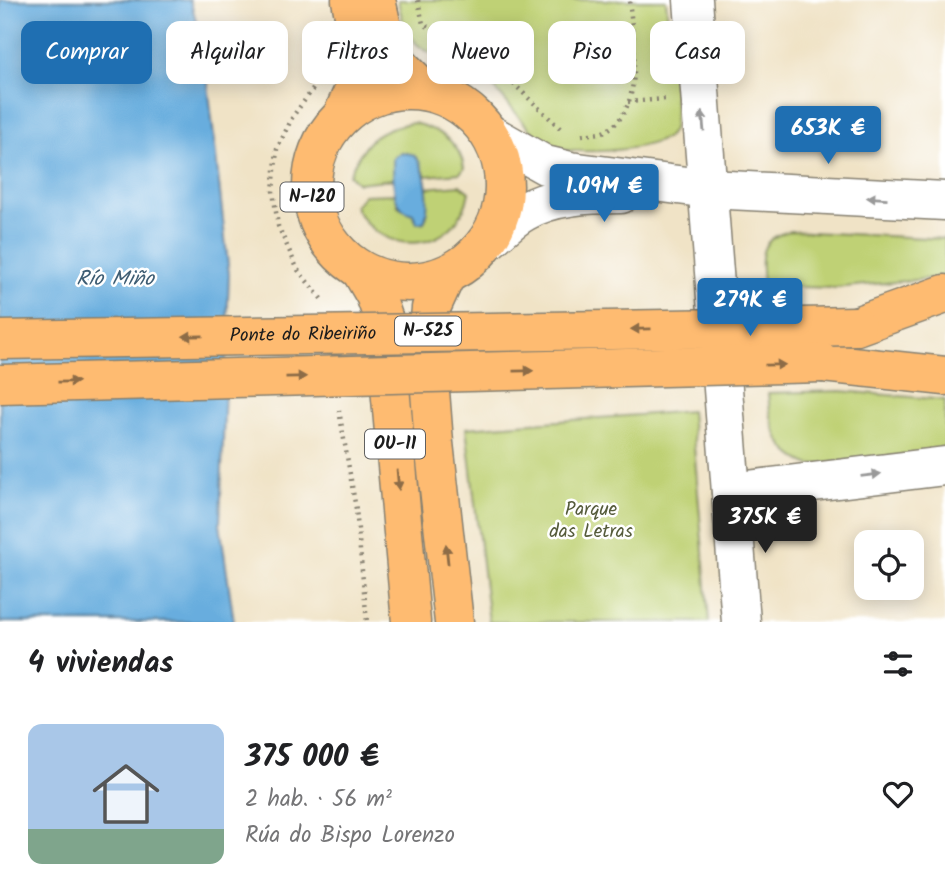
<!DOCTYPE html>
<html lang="es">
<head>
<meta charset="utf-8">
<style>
  :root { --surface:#fff; --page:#f2f2f2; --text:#202124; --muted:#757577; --line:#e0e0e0; --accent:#1f6fb2 }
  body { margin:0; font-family:Kalam,sans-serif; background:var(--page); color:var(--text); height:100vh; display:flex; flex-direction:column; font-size:26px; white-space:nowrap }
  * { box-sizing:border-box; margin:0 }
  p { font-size:23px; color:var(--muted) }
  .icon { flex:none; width:38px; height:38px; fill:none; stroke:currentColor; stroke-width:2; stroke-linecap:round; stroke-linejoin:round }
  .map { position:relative; height:622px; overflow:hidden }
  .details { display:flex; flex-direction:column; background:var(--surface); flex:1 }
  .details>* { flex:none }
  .hud { position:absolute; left:21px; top:21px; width:903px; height:63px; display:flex; gap:14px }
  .fabs { position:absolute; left:854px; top:530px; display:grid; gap:14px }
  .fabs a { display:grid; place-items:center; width:70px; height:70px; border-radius:14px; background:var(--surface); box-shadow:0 4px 18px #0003; font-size:35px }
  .price { position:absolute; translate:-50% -60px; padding:0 16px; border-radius:7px; background:var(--accent); color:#fff; font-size:23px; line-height:46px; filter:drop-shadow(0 2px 4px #0008) }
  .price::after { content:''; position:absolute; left:50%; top:42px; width:21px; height:16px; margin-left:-10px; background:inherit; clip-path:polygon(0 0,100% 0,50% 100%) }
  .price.selected { background:#222; color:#fff }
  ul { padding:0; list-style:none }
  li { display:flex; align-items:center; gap:21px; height:175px; padding:0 28px }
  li+li { border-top:2px solid var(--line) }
  li span { display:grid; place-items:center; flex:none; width:196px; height:140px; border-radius:14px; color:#555 }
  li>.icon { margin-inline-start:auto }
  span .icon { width:84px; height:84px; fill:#fffc; stroke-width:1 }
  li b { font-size:30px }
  h2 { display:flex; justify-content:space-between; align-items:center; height:84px; padding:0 28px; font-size:30px }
  .chip { padding:0 24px; border-radius:14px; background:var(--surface); box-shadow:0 4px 18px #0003; font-size:24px; line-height:63px }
  .chip.selected { background:var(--accent); color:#fff }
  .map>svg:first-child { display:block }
</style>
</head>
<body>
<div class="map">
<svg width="945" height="622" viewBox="0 0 945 622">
  <rect width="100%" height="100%" fill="#fff"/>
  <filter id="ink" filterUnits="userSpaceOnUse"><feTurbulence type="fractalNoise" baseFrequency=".0143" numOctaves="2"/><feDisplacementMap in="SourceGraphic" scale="14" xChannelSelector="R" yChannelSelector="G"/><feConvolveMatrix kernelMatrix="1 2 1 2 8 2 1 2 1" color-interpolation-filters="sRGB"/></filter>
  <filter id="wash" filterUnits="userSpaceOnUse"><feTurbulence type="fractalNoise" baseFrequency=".00686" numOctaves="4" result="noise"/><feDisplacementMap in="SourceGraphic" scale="28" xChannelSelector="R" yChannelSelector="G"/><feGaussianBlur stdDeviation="1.57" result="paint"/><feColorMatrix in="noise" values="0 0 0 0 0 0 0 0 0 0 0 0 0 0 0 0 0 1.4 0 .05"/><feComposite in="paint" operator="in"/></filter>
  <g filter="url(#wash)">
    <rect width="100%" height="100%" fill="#f0e3c6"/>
    <!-- green -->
    <g fill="#bfd174" stroke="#6e7648" stroke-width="2">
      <path d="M398,0H666C668,23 680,117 672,132C660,151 574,156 554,147C524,134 506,92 477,74C463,66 425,54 416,43C404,30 401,17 398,0Z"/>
      <path d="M414,123C438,129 460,141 464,168L460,173L426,176L418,160L393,158L394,179L358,183L349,175C364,142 376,127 414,123Z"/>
      <path d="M460,185L469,192C459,254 381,260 355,206L364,195L395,194L398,206L413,214L417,223L424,222L427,216L426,188Z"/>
      <path d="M790,231L945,239V277L835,288L763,286C761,257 757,239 790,231Z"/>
      <path d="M841,391L945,400V451L811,465C778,454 770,426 768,393Z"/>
      <path d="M691,411L709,622H489L466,428Z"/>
    </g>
    <!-- water -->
    <g fill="#68adde" stroke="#42647d" stroke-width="2">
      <path d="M0,0H190L204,47L229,274L220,524L234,622H0Z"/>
      <path d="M400,153C402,153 409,153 411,154C428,161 431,209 424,222L417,223L413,214C389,209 394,178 393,158Z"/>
    </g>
  </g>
  <g filter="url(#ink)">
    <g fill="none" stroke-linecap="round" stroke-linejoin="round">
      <!-- minor casing -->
      <g stroke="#868071" stroke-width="41">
        <g id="minor">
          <path d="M693,0L741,622"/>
          <path d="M490,134L545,165L570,171L709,189L945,201"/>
          <path d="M489,240C500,231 511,219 524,212C552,195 589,194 621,194"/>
          <path d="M731,492L945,466"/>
        </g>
      </g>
      <!-- highway casing -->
      <g stroke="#868071" stroke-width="41">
        <g id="highway">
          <path d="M376,0L382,27L398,64L422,88"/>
          <circle cx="408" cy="186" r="96"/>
          <path d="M343,114L356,85L358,38L351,0"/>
          <path d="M361,271L375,295L384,320L411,622"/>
          <path d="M446,275L431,308L427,352L434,443L454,622"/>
          <path d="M856,326L945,294"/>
          <path d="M823,363L945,376"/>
        </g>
      </g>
      <!-- path -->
      <g stroke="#868071" stroke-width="4.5" stroke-dasharray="2 5" stroke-linecap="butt">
        <path d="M418,0L423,24L472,50L494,65L563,131"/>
        <path d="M313,89L293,116L277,149L273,191L278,226L298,270L323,301"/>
        <path d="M628,102L665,99"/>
        <path d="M582,135C588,134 598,134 603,132C647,113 633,35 629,0"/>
        <path d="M339,410L356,509L367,622"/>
      </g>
      <!-- minor -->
      <use href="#minor" stroke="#fff" stroke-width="38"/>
      <!-- highway -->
      <use href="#highway" stroke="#febb71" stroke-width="38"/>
      <!-- highway-bridge casing -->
      <g stroke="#868071" stroke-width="41" stroke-linecap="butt">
        <g id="highway-bridge">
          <path id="s1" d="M0,340L856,326"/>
          <path d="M0,384L823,363"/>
        </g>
      </g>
      <!-- highway-bridge -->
      <use href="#highway-bridge" stroke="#febb71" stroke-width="38"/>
    </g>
    <!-- one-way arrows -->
    <defs><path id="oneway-solid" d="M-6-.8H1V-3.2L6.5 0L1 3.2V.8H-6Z" transform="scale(1.75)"/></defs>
    <g fill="#999">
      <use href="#oneway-solid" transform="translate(703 121) rotate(-95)"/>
      <use href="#oneway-solid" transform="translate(877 198) rotate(-177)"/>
      <use href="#oneway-solid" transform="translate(871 475) rotate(-7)"/>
    </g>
    <g fill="#8d6c46">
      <use href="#oneway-solid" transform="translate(641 329) rotate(179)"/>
      <use href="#oneway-solid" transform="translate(193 336) rotate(179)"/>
      <use href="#oneway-solid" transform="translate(775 365) rotate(-1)"/>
      <use href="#oneway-solid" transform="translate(523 371) rotate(-1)"/>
      <use href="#oneway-solid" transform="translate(296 377) rotate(-1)"/>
      <use href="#oneway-solid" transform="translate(68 382) rotate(-1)"/>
      <use href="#oneway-solid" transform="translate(398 480) rotate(85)"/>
      <use href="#oneway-solid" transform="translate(447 554) rotate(-96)"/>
    </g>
  </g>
  <g text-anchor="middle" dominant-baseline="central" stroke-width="5" stroke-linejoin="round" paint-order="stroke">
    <!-- shield labels -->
    <g fill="#fff" stroke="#606060" stroke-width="2">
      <rect x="280.5" y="182.5" width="63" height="29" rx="5"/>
      <rect x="395" y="316.5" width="66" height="29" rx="5"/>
      <rect x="365" y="429.5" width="60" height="29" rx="5"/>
    </g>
    <g font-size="18" font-weight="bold" fill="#1c1c1c">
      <text x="312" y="197">N-120</text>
      <text x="428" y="331">N-525</text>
      <text x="395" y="444">OU-11</text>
    </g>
    <!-- street labels -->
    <g font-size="19" fill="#1c1c1c" stroke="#fff">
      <text stroke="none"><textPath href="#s1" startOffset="303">Ponte do Ribeiriño</textPath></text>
    </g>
    <!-- park labels -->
    <g font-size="19" fill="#555b3b" stroke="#fff">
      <text x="591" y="510">Parque<tspan x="591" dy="22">das Letras</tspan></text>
    </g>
    <!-- water labels -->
    <g font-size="21" font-style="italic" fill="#3e5d73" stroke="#fff">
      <text x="115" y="279">Río Miño</text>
    </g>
  </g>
</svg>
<div class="fabs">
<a><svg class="icon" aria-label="locate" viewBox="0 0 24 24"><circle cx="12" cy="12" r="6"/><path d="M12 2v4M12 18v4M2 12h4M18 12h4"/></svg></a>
</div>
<b class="price" style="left:828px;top:166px">653K €</b>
<b class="price" style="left:604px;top:224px">1.09M €</b>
<b class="price" style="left:750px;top:338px">279K €</b>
<b class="price selected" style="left:765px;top:555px">375K €</b>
<div class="hud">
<a class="chip selected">Comprar</a>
<a class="chip">Alquilar</a>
<a class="chip">Filtros</a>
<a class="chip">Nuevo</a>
<a class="chip">Piso</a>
<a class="chip">Casa</a>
</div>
</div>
<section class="details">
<h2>4 viviendas<svg class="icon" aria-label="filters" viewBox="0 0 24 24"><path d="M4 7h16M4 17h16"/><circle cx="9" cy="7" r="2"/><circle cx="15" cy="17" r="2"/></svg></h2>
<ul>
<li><span style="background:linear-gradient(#a9c7e8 75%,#7fa58c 0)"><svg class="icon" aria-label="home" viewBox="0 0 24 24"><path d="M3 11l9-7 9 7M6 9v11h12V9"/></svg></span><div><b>375 000 €</b><p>2 hab. · 56 m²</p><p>Rúa do Bispo Lorenzo</p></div><svg class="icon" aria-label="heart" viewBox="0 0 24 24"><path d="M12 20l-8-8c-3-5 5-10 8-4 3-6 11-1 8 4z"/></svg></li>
</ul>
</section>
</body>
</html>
